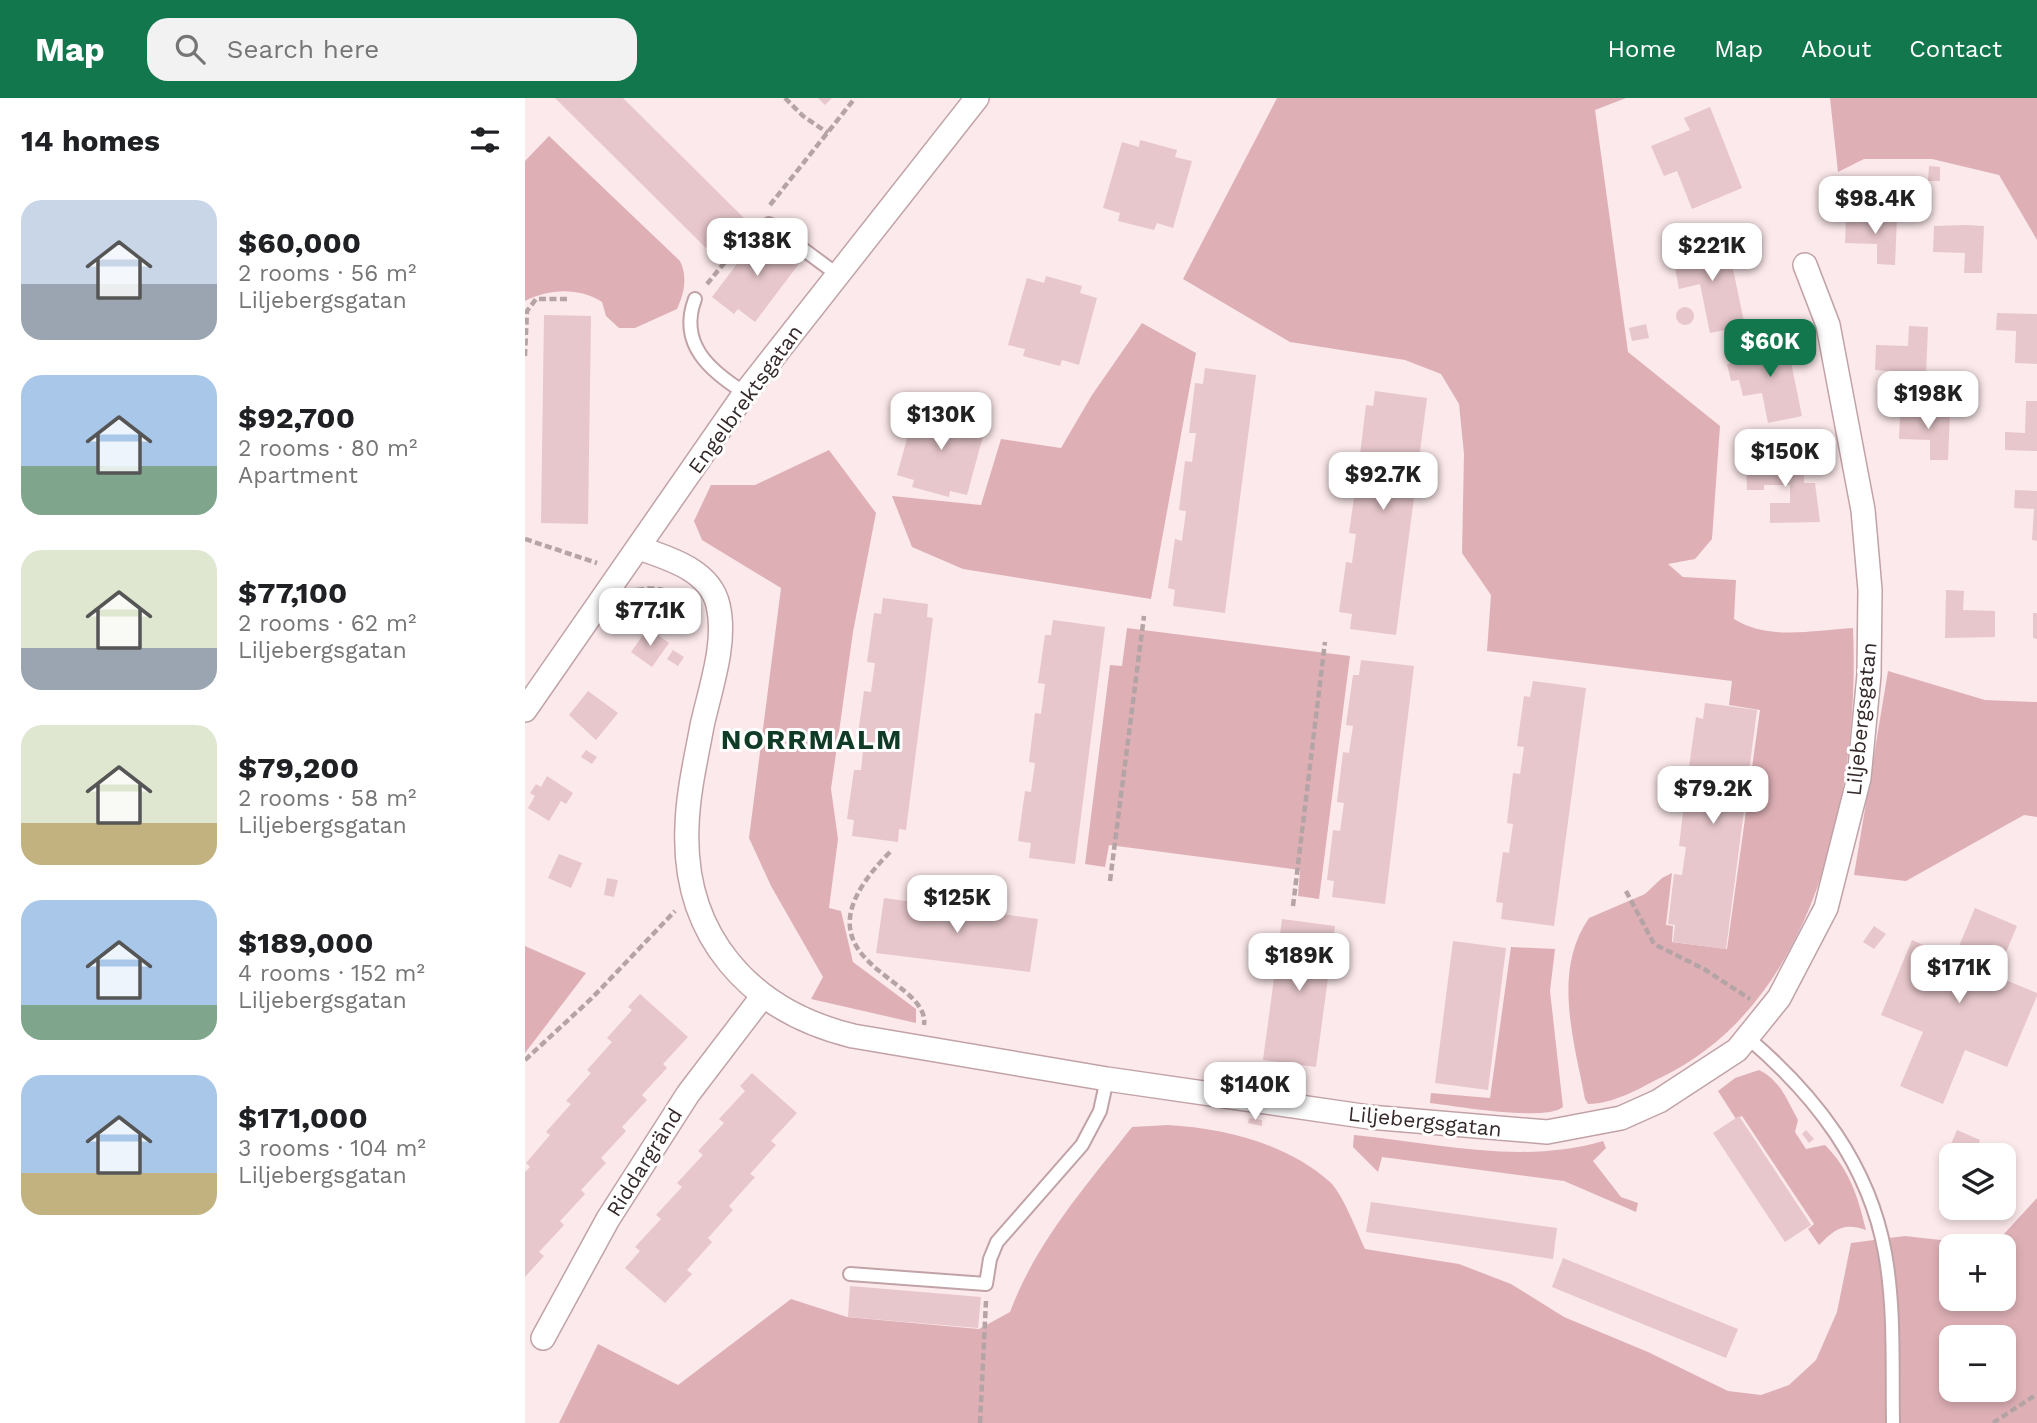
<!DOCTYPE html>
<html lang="en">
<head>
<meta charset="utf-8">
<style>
  :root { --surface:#fff; --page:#f2f2f2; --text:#202124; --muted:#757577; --accent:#13774e }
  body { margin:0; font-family:"Work Sans",sans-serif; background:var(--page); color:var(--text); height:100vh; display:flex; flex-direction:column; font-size:26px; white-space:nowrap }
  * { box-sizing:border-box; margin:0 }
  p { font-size:23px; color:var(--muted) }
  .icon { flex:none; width:38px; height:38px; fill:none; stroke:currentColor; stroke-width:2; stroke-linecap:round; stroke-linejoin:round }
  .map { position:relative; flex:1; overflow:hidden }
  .drawer { display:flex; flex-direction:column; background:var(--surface); width:525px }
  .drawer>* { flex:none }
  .controls { position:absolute; left:1414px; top:1045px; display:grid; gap:14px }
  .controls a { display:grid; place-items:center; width:77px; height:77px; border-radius:14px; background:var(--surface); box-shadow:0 4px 10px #0003; font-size:35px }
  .price { position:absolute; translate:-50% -60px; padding:0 16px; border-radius:14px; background:#fff; color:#222; font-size:23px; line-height:46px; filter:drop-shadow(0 2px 4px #0008) }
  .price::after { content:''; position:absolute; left:50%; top:42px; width:21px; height:16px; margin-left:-10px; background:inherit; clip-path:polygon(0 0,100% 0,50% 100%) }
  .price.on { background:var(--accent); color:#fff }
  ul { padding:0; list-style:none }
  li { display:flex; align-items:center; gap:21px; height:175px; padding:0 21px }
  li span { display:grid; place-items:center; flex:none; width:196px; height:140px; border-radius:21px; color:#555 }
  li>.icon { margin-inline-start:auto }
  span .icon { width:84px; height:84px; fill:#fffc; stroke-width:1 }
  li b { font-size:30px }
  h2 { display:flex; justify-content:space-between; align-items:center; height:84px; padding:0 21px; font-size:30px }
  header { display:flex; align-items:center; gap:42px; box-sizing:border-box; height:98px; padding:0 35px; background:var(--accent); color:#fff }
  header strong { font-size:33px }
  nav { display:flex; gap:38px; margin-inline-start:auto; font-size:24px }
  .search { width:490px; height:63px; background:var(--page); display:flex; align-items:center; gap:18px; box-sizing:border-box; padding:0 24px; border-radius:21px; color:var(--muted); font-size:26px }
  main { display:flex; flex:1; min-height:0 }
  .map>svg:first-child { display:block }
</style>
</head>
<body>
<header>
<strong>Map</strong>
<div class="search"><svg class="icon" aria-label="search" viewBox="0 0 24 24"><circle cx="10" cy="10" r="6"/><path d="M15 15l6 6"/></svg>Search here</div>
<nav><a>Home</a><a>Map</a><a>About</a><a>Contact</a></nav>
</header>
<main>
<section class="drawer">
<h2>14 homes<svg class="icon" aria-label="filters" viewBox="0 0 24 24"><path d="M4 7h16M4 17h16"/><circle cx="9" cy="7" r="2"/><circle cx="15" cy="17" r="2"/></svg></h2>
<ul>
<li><span style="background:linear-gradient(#c9d6e8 60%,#9aa5b1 0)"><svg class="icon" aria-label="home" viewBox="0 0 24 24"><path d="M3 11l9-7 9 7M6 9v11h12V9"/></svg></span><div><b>$60,000</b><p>2 rooms · 56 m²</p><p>Liljebergsgatan</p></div></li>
<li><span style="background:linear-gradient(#a9c7e8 65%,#7fa58c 0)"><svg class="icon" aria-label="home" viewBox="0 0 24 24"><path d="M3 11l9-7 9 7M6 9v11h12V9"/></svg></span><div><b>$92,700</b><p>2 rooms · 80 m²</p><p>Apartment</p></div></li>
<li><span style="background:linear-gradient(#dfe7d0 70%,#9aa5b1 0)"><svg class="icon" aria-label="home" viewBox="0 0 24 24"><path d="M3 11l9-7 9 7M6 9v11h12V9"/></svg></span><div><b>$77,100</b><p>2 rooms · 62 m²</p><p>Liljebergsgatan</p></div></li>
<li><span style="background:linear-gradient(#dfe7d0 70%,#c2b280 0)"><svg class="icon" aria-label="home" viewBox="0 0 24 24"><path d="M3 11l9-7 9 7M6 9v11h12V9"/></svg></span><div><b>$79,200</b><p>2 rooms · 58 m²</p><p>Liljebergsgatan</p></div></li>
<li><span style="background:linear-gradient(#a9c7e8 75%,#7fa58c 0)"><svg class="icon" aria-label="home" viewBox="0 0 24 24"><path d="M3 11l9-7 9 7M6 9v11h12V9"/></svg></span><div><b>$189,000</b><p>4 rooms · 152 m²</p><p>Liljebergsgatan</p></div></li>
<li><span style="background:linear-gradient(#a9c7e8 70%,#c2b280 0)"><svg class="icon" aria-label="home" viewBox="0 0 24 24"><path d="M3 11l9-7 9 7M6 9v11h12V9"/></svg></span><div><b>$171,000</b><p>3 rooms · 104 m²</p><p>Liljebergsgatan</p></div></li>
</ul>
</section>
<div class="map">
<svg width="1512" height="1325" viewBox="0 0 1512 1325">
  <rect width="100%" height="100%" fill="#fce9eb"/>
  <!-- green -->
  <g fill="#deb0b6" fill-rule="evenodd">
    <path d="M752,0H1101L1070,12L1103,254L1195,328L1187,441L1170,461L1143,466L1158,479L1211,482L1209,521C1244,543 1288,532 1328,530C1335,687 1294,903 1137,979C1115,990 1089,1006 1063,1006L1060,1001C1049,942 1027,873 1064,820L1120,796L1137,780L1147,775L1141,827L1148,828L1147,844L1202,851L1235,612L1204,607L1207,583L962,553L966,497L937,455L939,356L934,306L916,276L880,262L765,244L658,181Z"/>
    <path d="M1305,0H1512V142L1474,77L1407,61H1339L1313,74Z"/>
    <path d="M24,38L155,163C163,179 159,196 152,211L110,230H94L81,218L77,204C53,189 24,191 0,203V63Z"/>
    <path d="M617,225L671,255L626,501L438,471L387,449L367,398L456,407L476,341L536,350L567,297Z"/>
    <path d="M304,352L351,415L328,534L306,691L313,741L304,810L316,813L328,864L391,911V925L286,901L298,879L246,788L224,740L256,490L177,442L169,423L186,387H230Z"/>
    <path d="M602,530L825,558L794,801L773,798L775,772L584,747L580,769L560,766L585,567L597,568Z"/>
    <path d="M1363,573L1460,602L1512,604V719L1499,717L1381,783L1329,777Z"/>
    <path d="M0,848L61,875L0,955Z"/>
    <path d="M986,849L1030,851L1025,893L1038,1009C1020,1024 931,1008 905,1005L906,995L965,1000Z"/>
    <path d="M1234,972C1255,982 1262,1002 1273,1022L1270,1034L1281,1051L1300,1047C1325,1072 1333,1099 1341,1132C1319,1124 1310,1131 1294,1147L1283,1131L1289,1126L1217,1018L1211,1021L1193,993L1210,980Z"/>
    <path d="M643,1027C699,1030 763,1046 805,1084C818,1096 832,1134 840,1151L934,1166L986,1186L1039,1219L1123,1254L1203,1293L1236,1297L1264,1287L1291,1262L1312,1214L1326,1145L1380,1138L1468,1148L1512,1100V1325H34L73,1246L153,1287L266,1201L322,1219L454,1231L485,1214C511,1144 561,1088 607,1029ZM1426,1148H1479V1200H1426ZM1426,1239H1479V1292H1426Z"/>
    <path d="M829,1037C912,1045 997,1067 1078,1043L1081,1050L1068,1063L1096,1099L1113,1105L1111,1114L1039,1083L857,1059L853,1074L828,1049Z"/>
  </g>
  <!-- building -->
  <g fill="#e7c7cb">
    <path d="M30,0H98L222,123L188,157Z"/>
    <path d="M293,0H307L300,7Z"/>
    <path d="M1185,9L1217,90L1167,111L1152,73L1139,78L1126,48L1165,32L1159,20Z"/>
    <path d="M615,42L652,52L650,59L667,63L648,130L632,125L629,132L593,123L595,115L578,110L597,44L614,49Z"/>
    <path d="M1404,68L1415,69V83H1403Z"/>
    <path d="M1353,118L1372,119L1370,167L1352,166V146L1320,145L1321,120L1353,121Z"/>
    <path d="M1441,127L1459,128L1457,175H1439L1440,155L1408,154L1409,128Z"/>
    <path d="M236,134L276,163L230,224L213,211L209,216L187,199Z"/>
    <path d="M1202,143L1220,228L1185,235L1175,186L1154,191L1147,154Z"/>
    <path d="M521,178L557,188L555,195L572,200L554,267L537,262L535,268L498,258L500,251L483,247L502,180L519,185Z"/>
    <circle cx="1160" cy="218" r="9"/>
    <path d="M1472,215L1512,216V266L1490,265L1491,233L1471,232Z"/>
    <path d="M19,217L66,218L63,426L16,425Z"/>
    <path d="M1121,226L1124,240L1107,243L1104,230Z"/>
    <path d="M1384,228L1403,229L1401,277L1350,272L1351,247L1383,248Z"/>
    <path d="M1260,235L1277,318L1243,325L1237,295L1218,298L1214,282L1206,283L1202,266L1236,260L1232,240Z"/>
    <path d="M680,270L731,277L700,515L648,508L650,492L643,490L650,441L657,443L661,413L654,412L660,363L667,364L671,335H664L670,285L678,286Z"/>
    <path d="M850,293L902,300L871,537L825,531L827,516L814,514L821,464L827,465L831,436L824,435L831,386L838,387L842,358L835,357L841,307L848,308Z"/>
    <path d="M1501,303H1512V353L1480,352V334L1500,335Z"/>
    <path d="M409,309L446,320L444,326L460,331L442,397L425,393L424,399L387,389L389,382L372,377L390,312L407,316Z"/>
    <path d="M1407,314L1425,315L1423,362H1405V342L1374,341L1375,316Z"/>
    <path d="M1221,361H1266V367H1284V377L1279,376V385H1290L1295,424L1245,425V405H1265V387H1239V392H1222Z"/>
    <path d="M1490,392L1512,393V443L1507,442L1509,411L1489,410Z"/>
    <path d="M1421,492L1439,493L1438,512L1470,513V539L1420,540Z"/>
    <path d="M358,500L403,506L402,519L408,520L381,732L374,731L373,744L327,738L329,722L322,721L329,672H336L339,643H332L339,593L346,594L350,565L342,564L349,515L356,516Z"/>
    <path d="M1508,515H1512V541L1508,540Z"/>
    <path d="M528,522L580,529L550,766L504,760L506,745L493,743L500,693L506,694L510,665L504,664L510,615L516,616L520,586L513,585L520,537H526Z"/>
    <path d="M123,530L144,545L127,569L106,554Z"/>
    <path d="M148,552L159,559L153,568L142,561Z"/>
    <path d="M836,562L889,568L860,806L807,799L809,783L802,782L808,732L815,733L819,705L812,704L818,654L824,655L828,628L821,627L828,577H834Z"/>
    <path d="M1008,583L1061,590L1029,828L976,821L978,805L971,804L978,754L984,755L988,726L982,725L988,675L995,676L999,649L992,648L999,598L1005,599Z"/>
    <path d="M63,593L93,615L71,642L44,617Z"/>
    <path d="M1180,605L1232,612L1201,851L1148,844L1150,827L1143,826L1149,776L1157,777L1161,749L1154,748L1160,698L1167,699L1171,671L1164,669L1171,619L1178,621Z"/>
    <path d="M61,652L72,659L67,666L56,659Z"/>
    <path d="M22,678L48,695L41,706L36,703L24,723L3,710L10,698L5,695L11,686L16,689Z"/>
    <path d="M34,756L57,765L46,790L23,780Z"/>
    <path d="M82,780L93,782L89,799L79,797Z"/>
    <path d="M359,800L513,821L505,874L351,855Z"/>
    <path d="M1450,810L1492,828L1471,878L1512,895V898L1482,969L1440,952L1418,1006L1375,988L1398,934L1356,917L1387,842L1429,860Z"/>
    <path d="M757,821L810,828L791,969L738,962Z"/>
    <path d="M1349,828L1361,836L1349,851L1338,844Z"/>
    <path d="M928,843L981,850L963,992L910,985Z"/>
    <path d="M115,896L163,939L138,966L142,970L117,997L122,1002L97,1029L101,1033L76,1060L81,1065L56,1092L60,1096L35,1123L39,1127L14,1154L19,1158L0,1179V1074L5,1069L1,1065L25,1037L21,1034L46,1006L41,1003L66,975L62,972L87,944L82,940L107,912L103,909Z"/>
    <path d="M227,975L272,1015L246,1043L251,1047L225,1076L230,1079L204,1108L208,1112L183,1140L187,1144L162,1172L167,1176L140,1205L100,1170L115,1153L110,1149L136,1121L131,1117L157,1089L152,1085L178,1057L173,1053L199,1025L194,1021L220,993L215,988Z"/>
    <path d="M1214,1018L1286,1127L1260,1144L1188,1035Z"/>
    <path d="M724,1020L737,1022V1028L723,1025Z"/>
    <path d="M1281,1032L1289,1041L1284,1045L1277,1036Z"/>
    <path d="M1432,1032L1455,1042L1449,1057H1426V1068L1418,1065Z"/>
    <path d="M846,1104L1032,1130L1028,1161L841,1134Z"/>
    <path d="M1038,1160L1213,1231L1201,1260L1027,1189Z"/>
    <path d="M325,1188L456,1199L453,1230L323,1219Z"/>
  </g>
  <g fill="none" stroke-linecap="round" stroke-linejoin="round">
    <!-- service casing -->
    <g stroke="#c1a3a7" stroke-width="16">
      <g id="service">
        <path d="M244,126L313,177"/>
        <path d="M170,201C153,246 185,273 220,295"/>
        <path d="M1223,940C1290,997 1344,1066 1360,1155C1370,1210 1367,1269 1368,1325"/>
        <path d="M325,1176L461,1186L465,1161L472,1144L557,1047L575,1013L582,981"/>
      </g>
    </g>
    <!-- minor casing -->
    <g stroke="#c1a3a7" stroke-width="26">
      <g id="minor">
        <path d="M114,450C143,460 185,472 193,507C202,545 185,591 177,628C171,661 163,694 162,728C157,838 225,913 328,938L582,981L844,1019L1022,1034L1096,1020L1134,1003L1212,952L1254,900L1301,810L1334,680L1344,577L1345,492L1338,412L1303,227L1280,167"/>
        <path d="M0,612L220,295L452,0"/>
        <path d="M18,1240L83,1121L163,996L237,899"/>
      </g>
    </g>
    <!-- path -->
    <g stroke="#b5a4a6" stroke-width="4.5" stroke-dasharray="7 3.5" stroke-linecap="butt">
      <path d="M260,0L278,18L303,35"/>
      <path d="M245,107L330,0"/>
      <path d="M182,186L227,131"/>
      <path d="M0,258L2,213L11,201H44"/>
      <path d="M0,441L72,465"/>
      <path d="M112,492C131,488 148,492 162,505"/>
      <path d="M365,754C255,865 406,877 399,927"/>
      <path d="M585,783L619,518"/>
      <path d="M1101,793L1129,846L1179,871L1225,901"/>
      <path d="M768,808L800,544"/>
      <path d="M0,962L67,900L150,813"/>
      <path d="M455,1325L461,1203"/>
      <path d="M1468,1325L1512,1296"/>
    </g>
    <!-- service -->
    <use href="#service" stroke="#fff" stroke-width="12"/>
    <!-- minor -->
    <use href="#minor" stroke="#fff" stroke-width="23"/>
  </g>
  <g text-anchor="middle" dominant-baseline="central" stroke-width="6" stroke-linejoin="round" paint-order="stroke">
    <!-- street labels -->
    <g font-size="21" fill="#35292a" stroke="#fff">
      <text transform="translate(220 301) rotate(-54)">Engelbrektsgatan</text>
      <text transform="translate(1336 621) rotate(-84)">Liljebergsgatan</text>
      <text transform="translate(900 1023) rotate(6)">Liljebergsgatan</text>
      <text transform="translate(119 1064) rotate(-58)">Riddargränd</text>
    </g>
    <!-- district labels -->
    <g font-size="28" font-weight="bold" letter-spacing="2" fill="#0f3b27" stroke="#fff">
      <text x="287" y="641">NORRMALM</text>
    </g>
  </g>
</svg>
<div class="controls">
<a><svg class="icon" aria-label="layers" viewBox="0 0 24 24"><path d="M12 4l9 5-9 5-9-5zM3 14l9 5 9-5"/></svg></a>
<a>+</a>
<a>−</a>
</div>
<b class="price" style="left:1350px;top:138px">$98.4K</b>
<b class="price" style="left:232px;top:180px">$138K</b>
<b class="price" style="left:1187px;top:185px">$221K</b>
<b class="price on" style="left:1245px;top:281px">$60K</b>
<b class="price" style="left:1403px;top:333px">$198K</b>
<b class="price" style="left:416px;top:354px">$130K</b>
<b class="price" style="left:1260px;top:391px">$150K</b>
<b class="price" style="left:858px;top:414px">$92.7K</b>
<b class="price" style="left:125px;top:550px">$77.1K</b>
<b class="price" style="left:1188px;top:728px">$79.2K</b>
<b class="price" style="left:432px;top:837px">$125K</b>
<b class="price" style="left:774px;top:895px">$189K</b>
<b class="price" style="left:1434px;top:907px">$171K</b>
<b class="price" style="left:730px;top:1024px">$140K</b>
</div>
</main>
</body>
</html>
